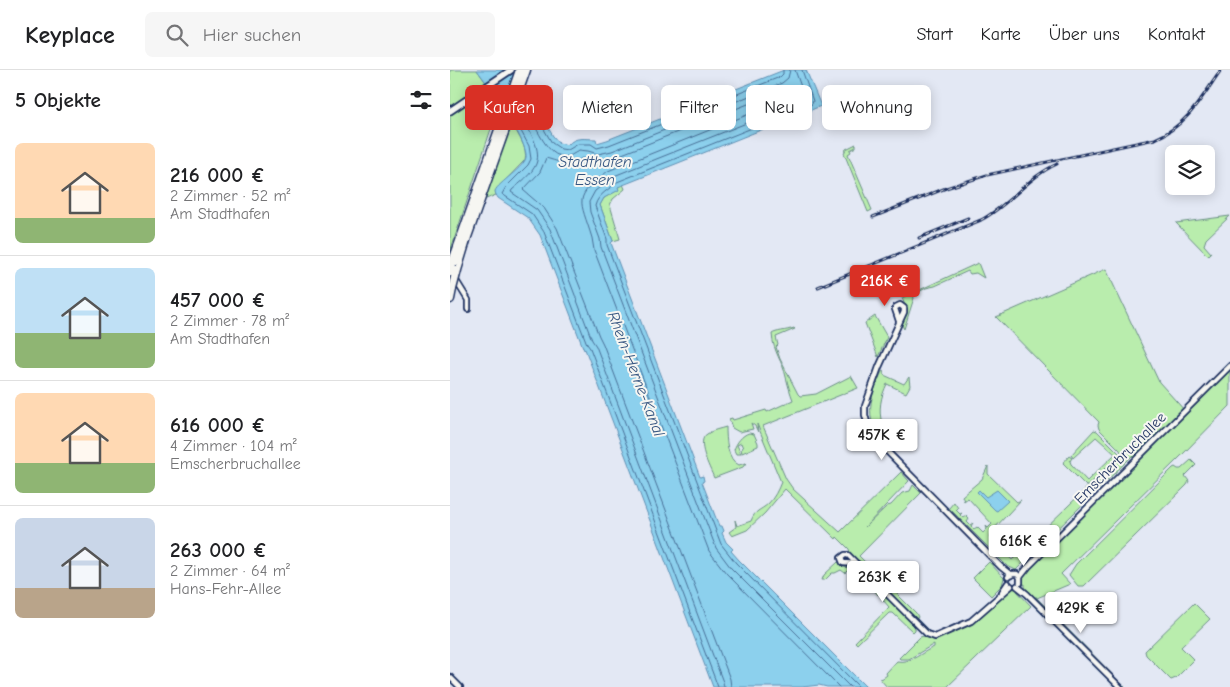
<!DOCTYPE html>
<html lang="de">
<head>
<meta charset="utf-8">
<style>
  :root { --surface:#fff; --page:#f6f6f6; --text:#202124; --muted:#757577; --line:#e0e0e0; --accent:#d93025 }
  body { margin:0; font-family:"Comic Neue",sans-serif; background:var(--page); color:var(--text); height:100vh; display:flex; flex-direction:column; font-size:19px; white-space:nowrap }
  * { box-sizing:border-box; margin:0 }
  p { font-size:16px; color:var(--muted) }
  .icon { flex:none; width:28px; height:28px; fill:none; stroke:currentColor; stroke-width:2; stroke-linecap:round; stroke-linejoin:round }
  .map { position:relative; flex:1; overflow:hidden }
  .panel { display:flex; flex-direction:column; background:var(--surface); width:450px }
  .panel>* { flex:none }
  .banner { position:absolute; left:15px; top:15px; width:475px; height:45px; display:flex; gap:10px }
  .buttons { position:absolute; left:715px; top:75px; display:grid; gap:10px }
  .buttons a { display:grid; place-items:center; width:50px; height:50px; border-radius:8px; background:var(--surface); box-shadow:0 2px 12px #0003; font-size:25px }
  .price { position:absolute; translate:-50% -42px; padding:0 11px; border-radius:5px; background:#fff; color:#222; font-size:16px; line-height:32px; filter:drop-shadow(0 1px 2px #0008) }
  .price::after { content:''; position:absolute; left:50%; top:30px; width:15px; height:11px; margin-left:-8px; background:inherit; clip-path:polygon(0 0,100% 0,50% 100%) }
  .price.selected { background:var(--accent); color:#fff }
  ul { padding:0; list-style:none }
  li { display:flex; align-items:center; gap:15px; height:125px; padding:0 15px }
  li+li { border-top:1px solid var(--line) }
  li span { display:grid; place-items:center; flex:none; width:140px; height:100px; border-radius:8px; color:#555 }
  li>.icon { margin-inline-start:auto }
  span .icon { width:60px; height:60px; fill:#fffc; stroke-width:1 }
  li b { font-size:21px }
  h2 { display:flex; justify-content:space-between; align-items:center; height:60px; padding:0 15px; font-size:21px }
  .chip { padding:0 18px; border-radius:8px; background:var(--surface); box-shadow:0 2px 12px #0003; font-size:18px; line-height:45px }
  .chip.selected { background:var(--accent); color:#fff }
  header { display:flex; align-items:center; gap:30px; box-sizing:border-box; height:70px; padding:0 25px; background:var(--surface); border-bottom:1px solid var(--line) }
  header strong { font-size:24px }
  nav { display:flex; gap:28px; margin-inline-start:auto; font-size:18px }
  .search { width:350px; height:45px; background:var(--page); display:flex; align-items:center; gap:12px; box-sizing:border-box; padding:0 18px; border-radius:8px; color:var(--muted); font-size:19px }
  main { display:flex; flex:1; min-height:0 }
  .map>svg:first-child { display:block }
</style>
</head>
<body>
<header>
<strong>Keyplace</strong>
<div class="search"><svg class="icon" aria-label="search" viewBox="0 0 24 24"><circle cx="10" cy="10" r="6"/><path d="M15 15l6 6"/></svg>Hier suchen</div>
<nav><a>Start</a><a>Karte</a><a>Über uns</a><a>Kontakt</a></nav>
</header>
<main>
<section class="panel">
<h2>5 Objekte<svg class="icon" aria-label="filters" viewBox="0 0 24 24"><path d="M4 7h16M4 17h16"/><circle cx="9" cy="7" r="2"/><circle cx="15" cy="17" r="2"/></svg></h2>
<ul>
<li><span style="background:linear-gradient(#ffd9b3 75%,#8fb573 0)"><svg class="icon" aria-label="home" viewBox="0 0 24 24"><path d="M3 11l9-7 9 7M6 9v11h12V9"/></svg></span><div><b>216 000 €</b><p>2 Zimmer · 52 m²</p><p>Am Stadthafen</p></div></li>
<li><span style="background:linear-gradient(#bfe0f5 65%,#8fb573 0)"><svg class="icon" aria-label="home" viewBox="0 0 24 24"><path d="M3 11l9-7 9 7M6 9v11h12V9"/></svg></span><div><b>457 000 €</b><p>2 Zimmer · 78 m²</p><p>Am Stadthafen</p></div></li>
<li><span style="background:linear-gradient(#ffd9b3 70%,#8fb573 0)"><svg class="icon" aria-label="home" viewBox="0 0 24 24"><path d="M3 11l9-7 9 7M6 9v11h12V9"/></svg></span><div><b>616 000 €</b><p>4 Zimmer · 104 m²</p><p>Emscherbruchallee</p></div></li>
<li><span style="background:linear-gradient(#c9d6e8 70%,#b9a48a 0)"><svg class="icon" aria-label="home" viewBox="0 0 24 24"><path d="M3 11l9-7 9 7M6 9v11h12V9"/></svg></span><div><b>263 000 €</b><p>2 Zimmer · 64 m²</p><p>Hans-Fehr-Allee</p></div></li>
</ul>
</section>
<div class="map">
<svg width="780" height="617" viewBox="0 0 780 617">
  <rect width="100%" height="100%" fill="#e3e8f4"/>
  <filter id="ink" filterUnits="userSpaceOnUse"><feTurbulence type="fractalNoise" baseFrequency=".02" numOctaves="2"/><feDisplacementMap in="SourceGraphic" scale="10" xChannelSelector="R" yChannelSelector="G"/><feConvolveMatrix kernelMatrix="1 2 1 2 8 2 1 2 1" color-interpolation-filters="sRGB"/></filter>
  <g filter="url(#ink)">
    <!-- green -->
    <g fill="#b9edad" stroke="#6a8e86">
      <path d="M0,0H27L50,32L0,182Z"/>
      <path d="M62,54C68,65 78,78 75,90L46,120V125L36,129V124Z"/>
      <path d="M406,74V77L400,80L401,82L398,84L422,140L418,142L394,83L396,79Z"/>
      <path d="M173,114L175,119L163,129L160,135L170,169L163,171L150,135L154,128L168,120L167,117Z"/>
      <path d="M780,146L756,169L754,175L761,183L758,186L726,153Z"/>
      <path d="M528,193L534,208L526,203L520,204L518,201L485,216L476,218L463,225L464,228L454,259L452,255L457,240L452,228Z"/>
      <path d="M656,199L709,312L735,341L780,293V336L730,387L611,504L620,514L587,528L675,617L585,529L587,527H584L575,517V514L573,515V507L575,506L574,504L686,390L682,386L566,500L557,496L499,438L504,432L508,438L506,440L510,444L512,443L510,445L513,448L516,446L519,449L517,452L520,455L523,453L521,456L524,459L527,457L533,463L537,459L536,456L538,458L542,454L518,428L514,431L512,426L532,409L538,396V404L567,432L571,430L542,461L543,463L540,467L562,490L672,384L670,380L649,359L648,355L649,352L546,247Z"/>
      <path d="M425,246L437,267L428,287L415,253Z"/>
      <path d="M344,258L345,259L326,267L328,275L326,277L330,289L348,324L350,326L366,324L401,306L408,318L313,356L336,409L343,419L390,462L451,402L459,411L415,457L437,436L441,435L452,423L460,421L463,415L471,423L409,486L466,543L468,547L466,550L400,483L399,479L387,467L386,469L335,419L315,443L297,460L282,466L279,462L286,457L285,450L287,456L301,451C305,440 310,441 318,434C324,428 328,420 331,412L307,354L308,362L305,356L301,353L303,359L289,362L282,358L279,349L282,348L283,350L316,340L317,342L343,330C340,322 338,315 336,307C333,292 323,282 322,264C326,261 336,261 344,258Z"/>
      <path d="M433,300L434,305L454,314L459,307L460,316L456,323L437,314C431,326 428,340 432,353L425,359C415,340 424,317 433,300Z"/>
      <path d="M276,357C276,369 277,390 289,395L296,393L293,397L264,408C260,398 245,371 257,364C262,360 270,359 276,357Z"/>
      <path d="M644,360L647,361L670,384L639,415L636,416L613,393L619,386L622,388L620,391L621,394L637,411L665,384L646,367L623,388L621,385Z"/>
      <path d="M299,363L304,364L308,373V376L292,383L291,379L293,378L291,373L287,375L291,384H286L284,380C286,373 292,365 299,363Z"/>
      <path d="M741,390L746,395L735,406L739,411L737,415L634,516H628L619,505L626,494L723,398L725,397L728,399H731Z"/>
      <path d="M388,492L393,497L409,499L431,522L428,525L421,516L405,503L402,505L397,501L395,503L391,500L385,503H382L375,510H372L374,505Z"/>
      <path d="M539,492L554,508L552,515L541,526L523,508Z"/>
      <path d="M561,518L569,520L567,521L581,536L497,617H437L430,609L433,608L437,605L436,603L447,591C461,594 472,582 484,577V574L459,589H450L449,588L470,567L474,566L485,569L492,567L524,552Z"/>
      <path d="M436,527L465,555V560L463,562L443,543H439L407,574L405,572L439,537L433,530Z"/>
      <path d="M744,533L760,549L731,577L744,590L726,608L721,610L696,585L695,581Z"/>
    </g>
    <!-- water -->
    <g fill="#8cd0ed" stroke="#5f90b4">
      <path d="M27,0H64L103,66L109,73L118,75C125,66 135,69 146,69L147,73L157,70L334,0H356L371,36L168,117L169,120L154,128L150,135L163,171L161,173L250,407L253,406L254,411L252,412L269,456H272L274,461L272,463L276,472L283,479L281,481L289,490L416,617H377L369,615L353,617H263L135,279L134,280L90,165L78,148L48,128C47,126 45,124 45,121C48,113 75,97 76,87C78,71 38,15 27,0Z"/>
      <path d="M529,420L536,427L547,420L558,431L547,441L545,440L527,422Z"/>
    </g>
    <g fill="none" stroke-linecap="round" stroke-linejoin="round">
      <!-- shore -->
      <g stroke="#486f97" stroke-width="1">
        <path d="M345,0L355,28L354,30L164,106L145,121L139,132L140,142L150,169L151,177L266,478L281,498L400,617"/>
        <path d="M352,0L363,31L362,34L167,112C159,120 148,124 145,136L157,169V175L271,474L286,493L409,617"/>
        <path d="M73,23L102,73L111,79L118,80L128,74H141L147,78L159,75L330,7L333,4V0"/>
        <path d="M70,31C76,40 81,49 86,58C95,75 108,98 129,80L138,81L148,84L162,81L332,13L338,8L340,0"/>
        <path d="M67,40C75,54 93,77 86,94C82,104 70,113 62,120L61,122L87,140L100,159L142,270L146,276L273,612L274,617"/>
        <path d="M64,48L79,76L81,89L78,95L56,117L52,124L82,144L94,162L137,274L140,278L268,617"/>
        <path d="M281,617L280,609L153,274L149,266L107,158L94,138L73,120L90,102L96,88C110,92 119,97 132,88L148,91L162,88L341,17L345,23L344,26L158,101C122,129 130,128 142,168C143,172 143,176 144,180L259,481L276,503L389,617"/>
      </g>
      <!-- street casing -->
      <g stroke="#1b2f5e" stroke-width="8">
        <g id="street">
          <path d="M5,209L18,230V239"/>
          <path d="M449,251L445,239L446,237L450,235L454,238V242L429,297L415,336V345L418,356L429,373L551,497L561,505"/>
          <path d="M407,494L393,493L391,488L395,485H398L477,564L485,567L521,551L561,516"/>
          <path d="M558,507L561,504H567L570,507V513"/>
          <path d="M570,507L578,497L780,296"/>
          <path d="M567,516L577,524L670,617"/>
          <path d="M552,522L558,513"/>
          <path d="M0,607L10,617"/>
        </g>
      </g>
      <!-- secondary casing -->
      <g stroke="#1b2f5e" stroke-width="9">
        <path id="secondary" d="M0,41L61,0"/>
      </g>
      <!-- highway casing -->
      <g stroke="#1b2f5e" stroke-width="11">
        <g id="highway">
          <path d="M2,194L70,0"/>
          <path d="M7,200L17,167L76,0"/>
          <path d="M0,229L2,219"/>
        </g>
      </g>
      <!-- street -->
      <use href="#street" stroke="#f6f6f2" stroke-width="4.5"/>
      <!-- secondary -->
      <use href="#secondary" stroke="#f6f6f2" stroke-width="5.5"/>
      <!-- highway -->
      <use href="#highway" stroke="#f6f6f2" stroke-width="8"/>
      <!-- rail casing -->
      <g stroke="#1b2f5e" stroke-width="3">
        <g id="rail">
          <path d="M423,147L496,118L537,105L705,69C737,56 752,27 771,0"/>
          <path d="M469,168L518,148"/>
          <path d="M368,217L531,150C559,135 578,107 607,94"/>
        </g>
      </g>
      <!-- rail -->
      <use href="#rail" stroke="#f6f6f2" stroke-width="1" stroke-dasharray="4" stroke-linecap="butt"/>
      <!-- highway-bridge casing -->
      <g stroke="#1b2f5e" stroke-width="11" stroke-linecap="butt">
        <g id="highway-bridge">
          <path d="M0,202L2,194"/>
          <path d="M2,219L7,200"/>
        </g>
      </g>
      <!-- highway-bridge -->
      <use href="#highway-bridge" stroke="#f6f6f2" stroke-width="8"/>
    </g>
  </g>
  <g text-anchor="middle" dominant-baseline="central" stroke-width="4" stroke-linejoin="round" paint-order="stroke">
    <!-- street labels -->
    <g font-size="15" fill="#1b2f5e" stroke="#f6f6f2">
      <text transform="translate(670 388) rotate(-45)">Emscherbruchallee</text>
    </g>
    <!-- water labels -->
    <g font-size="16" font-style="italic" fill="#375782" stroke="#f6f6f2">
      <text x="145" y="92">Stadthafen<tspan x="145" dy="18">Essen</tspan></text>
      <text transform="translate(186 304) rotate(69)">Rhein-Herne-Kanal</text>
    </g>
  </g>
</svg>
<div class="buttons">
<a><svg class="icon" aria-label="layers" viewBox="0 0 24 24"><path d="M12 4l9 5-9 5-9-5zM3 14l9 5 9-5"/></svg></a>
</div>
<b class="price selected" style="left:435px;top:237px">216K €</b>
<b class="price" style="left:432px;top:391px">457K €</b>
<b class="price" style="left:574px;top:497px">616K €</b>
<b class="price" style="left:433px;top:533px">263K €</b>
<b class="price" style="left:631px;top:564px">429K €</b>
<div class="banner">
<a class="chip selected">Kaufen</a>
<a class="chip">Mieten</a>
<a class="chip">Filter</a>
<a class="chip">Neu</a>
<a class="chip">Wohnung</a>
</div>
</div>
</main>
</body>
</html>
